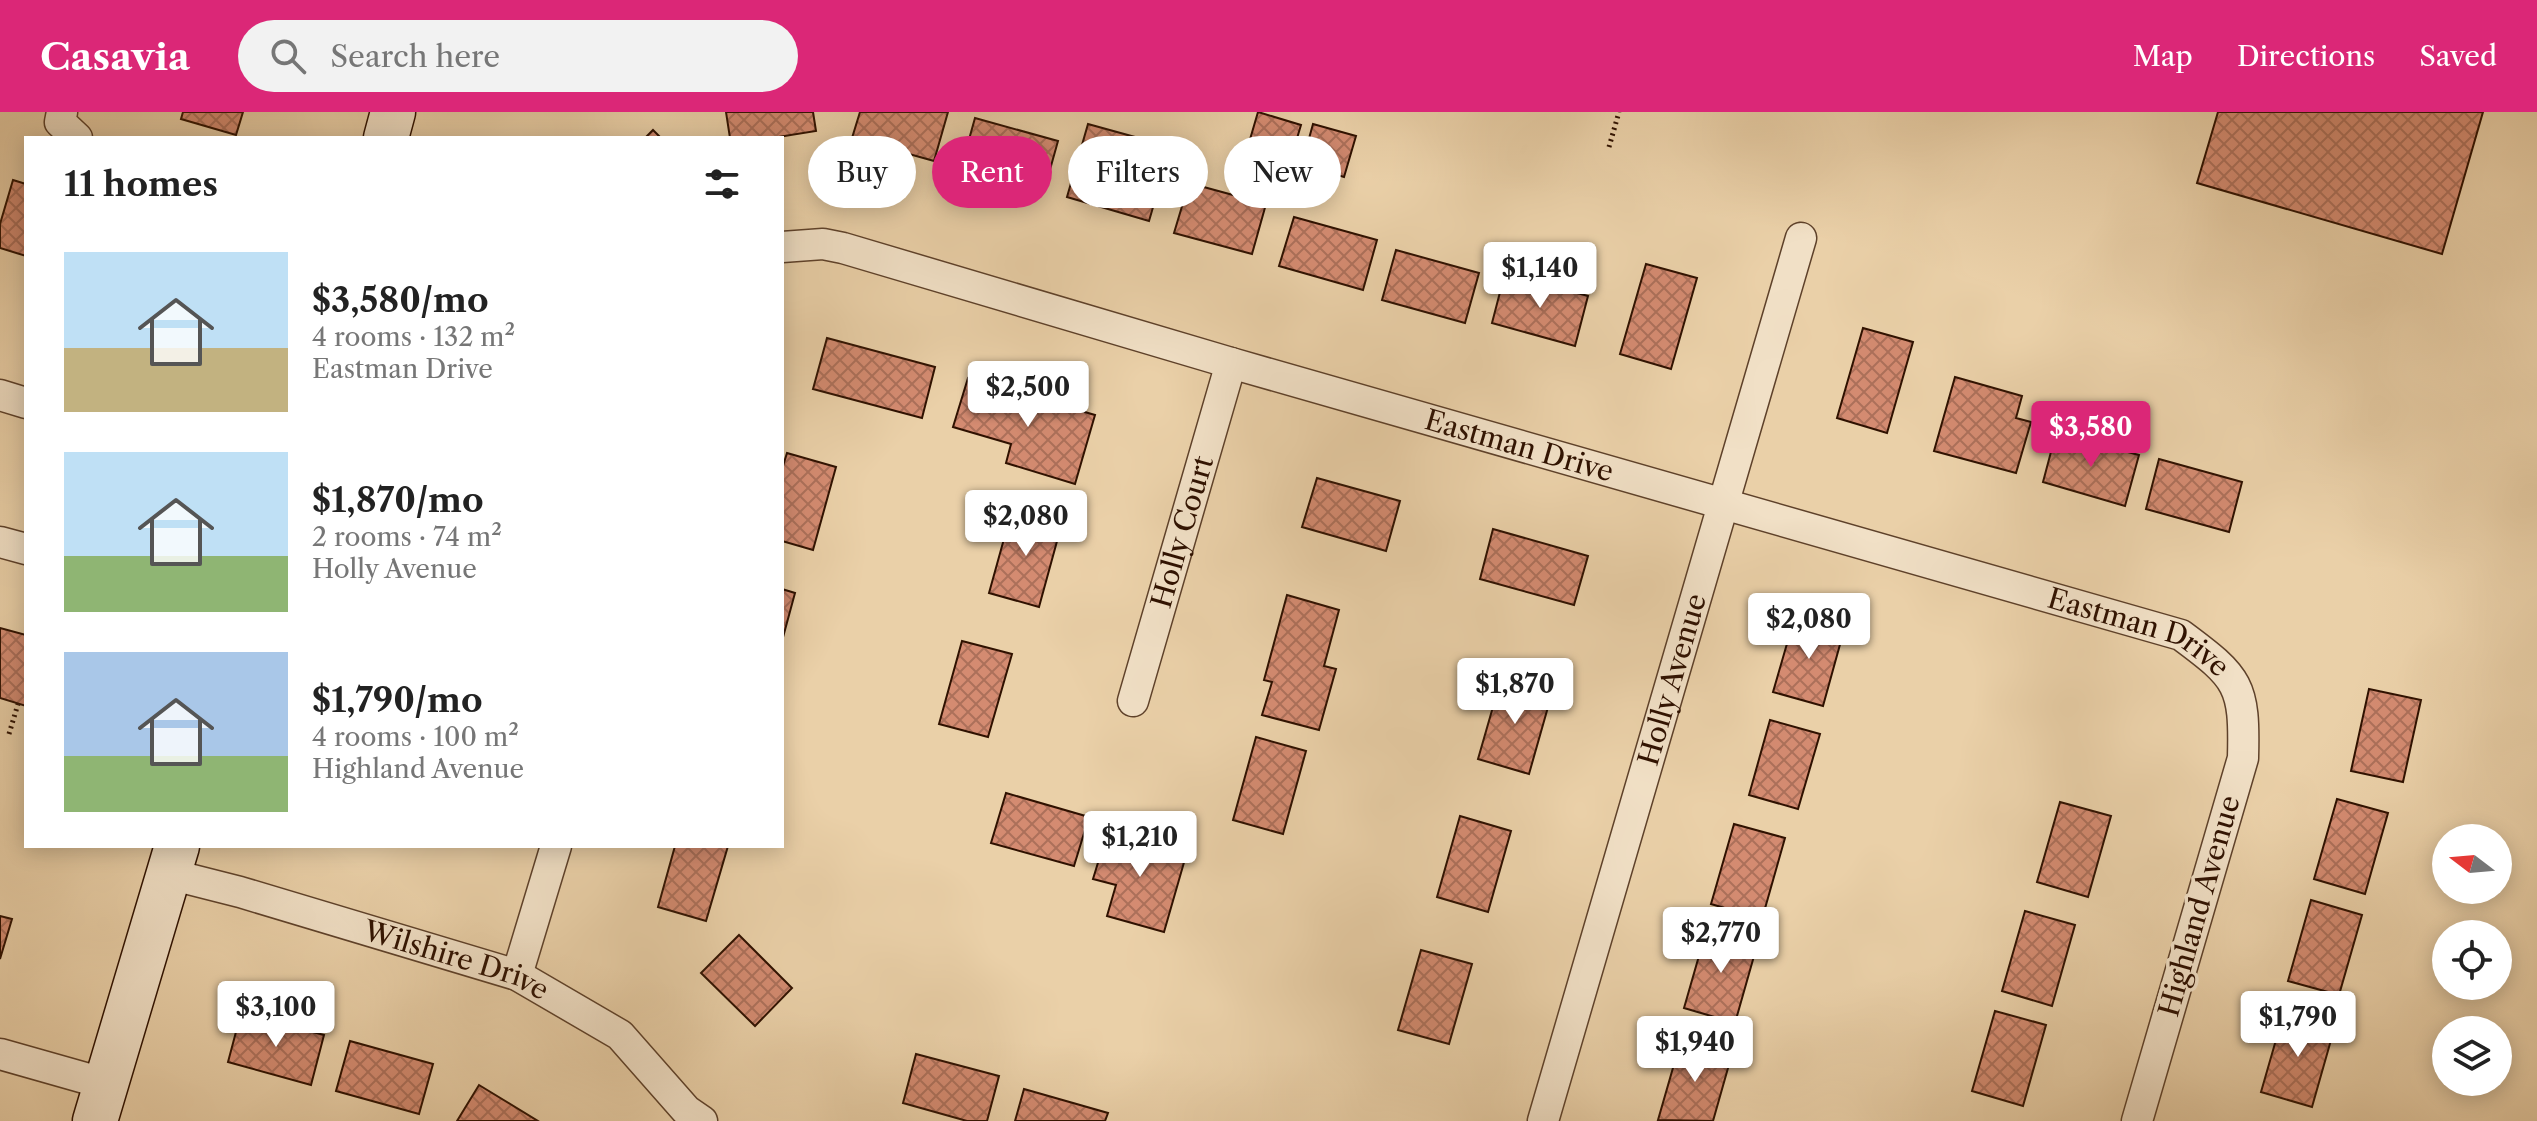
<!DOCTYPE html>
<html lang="en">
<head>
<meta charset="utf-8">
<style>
  :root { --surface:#fff; --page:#f2f2f2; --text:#222; --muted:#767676; --accent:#db2777 }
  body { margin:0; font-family:"Libre Caslon Text",serif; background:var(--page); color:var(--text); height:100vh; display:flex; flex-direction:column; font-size:30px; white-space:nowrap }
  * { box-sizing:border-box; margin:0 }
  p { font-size:26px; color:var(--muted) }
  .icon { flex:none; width:44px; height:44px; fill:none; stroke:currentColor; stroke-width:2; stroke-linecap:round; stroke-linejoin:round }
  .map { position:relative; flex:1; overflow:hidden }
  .sheet { position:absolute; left:24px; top:24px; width:760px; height:712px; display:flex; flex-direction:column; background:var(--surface); border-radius:0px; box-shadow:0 4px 20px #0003 }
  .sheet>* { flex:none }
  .banner { position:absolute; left:808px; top:24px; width:760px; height:72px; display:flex; gap:16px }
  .needle { width:52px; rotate:286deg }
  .buttons { position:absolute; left:2432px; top:712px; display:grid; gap:16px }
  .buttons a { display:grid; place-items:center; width:80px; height:80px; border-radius:50%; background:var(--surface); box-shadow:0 4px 20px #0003; font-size:40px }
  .price { position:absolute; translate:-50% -68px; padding:0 18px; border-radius:8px; background:#fff; color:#222; font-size:26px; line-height:52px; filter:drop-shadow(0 2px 4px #0008) }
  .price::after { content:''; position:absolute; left:50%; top:48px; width:24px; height:18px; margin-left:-12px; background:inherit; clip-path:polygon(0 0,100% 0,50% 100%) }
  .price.current { background:var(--accent); color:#fff }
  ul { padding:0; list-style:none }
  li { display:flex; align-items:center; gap:24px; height:200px; padding:0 40px }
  li span { display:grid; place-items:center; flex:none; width:224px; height:160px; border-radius:0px; color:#555 }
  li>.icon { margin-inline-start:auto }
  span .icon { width:96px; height:96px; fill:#fffc; stroke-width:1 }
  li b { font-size:34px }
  h2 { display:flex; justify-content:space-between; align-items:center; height:96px; padding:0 40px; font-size:34px }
  .chip { padding:0 28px; border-radius:36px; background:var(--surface); box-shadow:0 4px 20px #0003; font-size:28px; line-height:72px }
  .chip.current { background:var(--accent); color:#fff }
  header { display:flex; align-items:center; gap:48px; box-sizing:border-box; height:112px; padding:0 40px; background:var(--accent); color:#fff }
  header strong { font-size:38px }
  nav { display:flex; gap:44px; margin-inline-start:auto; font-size:28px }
  .search { width:560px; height:72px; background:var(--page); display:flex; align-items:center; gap:20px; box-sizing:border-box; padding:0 28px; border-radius:44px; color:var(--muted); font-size:30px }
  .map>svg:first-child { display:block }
</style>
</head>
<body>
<header>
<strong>Casavia</strong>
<div class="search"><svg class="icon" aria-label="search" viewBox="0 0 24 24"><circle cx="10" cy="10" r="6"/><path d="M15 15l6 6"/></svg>Search here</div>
<nav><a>Map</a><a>Directions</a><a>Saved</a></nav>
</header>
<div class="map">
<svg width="2537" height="1009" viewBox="0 0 2537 1009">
  <defs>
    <pattern id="building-cross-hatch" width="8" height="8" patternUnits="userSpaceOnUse" patternTransform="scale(2)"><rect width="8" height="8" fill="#d48b71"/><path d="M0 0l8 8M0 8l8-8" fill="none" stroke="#ac705a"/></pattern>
  </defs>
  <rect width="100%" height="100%" fill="#ead0a8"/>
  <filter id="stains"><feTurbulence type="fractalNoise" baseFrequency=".0025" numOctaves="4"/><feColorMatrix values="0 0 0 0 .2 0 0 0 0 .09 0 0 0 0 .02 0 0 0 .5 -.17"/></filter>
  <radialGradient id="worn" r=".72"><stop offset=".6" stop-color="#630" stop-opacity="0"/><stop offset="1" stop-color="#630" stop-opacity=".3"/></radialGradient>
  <!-- building -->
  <g fill="url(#building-cross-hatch)" stroke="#2f1100" stroke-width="2">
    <path d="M183,0H243L236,23L181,7Z"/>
    <path d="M726,0H813L816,19L772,26H730Z"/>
    <path d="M860,0H948L934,49L852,26Z"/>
    <path d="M1258,0L1301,13L1289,53L1246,41Z"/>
    <path d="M2218,0H2483L2442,142L2197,71Z"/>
    <path d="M975,6L1058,29L1044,79L961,56Z"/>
    <path d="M1088,12L1135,25L1127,50L1163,61L1149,109L1067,85Z"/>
    <path d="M1313,12L1356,24L1344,65L1302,52Z"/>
    <path d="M653,18L661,26H645Z"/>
    <path d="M13,68L26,72V144L0,136V112Z"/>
    <path d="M1189,71L1266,92L1252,142L1174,121Z"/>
    <path d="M1294,105L1377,128L1363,178L1279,154Z"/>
    <path d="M1396,138L1479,161L1465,211L1382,188Z"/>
    <path d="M1646,152L1697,166L1671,257L1620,242Z"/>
    <path d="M1505,161L1588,184L1575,234L1492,211Z"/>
    <path d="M1863,216L1913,230L1887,321L1837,306Z"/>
    <path d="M827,226L935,255L922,306L813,277Z"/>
    <path d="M1955,265L2022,284L2016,306L2031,310L2016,361L1934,339Z"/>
    <path d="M968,266L1095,303L1075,372L1006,351L1011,332L953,315Z"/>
    <path d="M2056,321L2139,343L2125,394L2043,370Z"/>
    <path d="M787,341L836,355L813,438L782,429V357Z"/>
    <path d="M2159,347L2242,370L2229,420L2146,397Z"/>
    <path d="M1317,366L1400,389L1386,439L1302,415Z"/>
    <path d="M1012,398L1062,411L1039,495L989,481Z"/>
    <path d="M1493,417L1588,444L1574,493L1480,467Z"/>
    <path d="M782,477L795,481L782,529Z"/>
    <path d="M1287,483L1339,498L1324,554L1336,557L1319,618L1262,603L1272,570L1264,568Z"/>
    <path d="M1795,504L1844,518L1823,594L1773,580Z"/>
    <path d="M0,516L26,523V594L0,586Z"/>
    <path d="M962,529L1012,542L988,625L939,612Z"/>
    <path d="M1501,567L1552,581L1529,662L1478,647Z"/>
    <path d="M2369,577L2421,588L2403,670L2351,659Z"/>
    <path d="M1770,608L1820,622L1798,697L1749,683Z"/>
    <path d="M1256,625L1306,639L1283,722L1233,708Z"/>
    <path d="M1006,681L1089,705L1074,754L991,731Z"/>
    <path d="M2337,687L2388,701L2365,782L2314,767Z"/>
    <path d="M2060,690L2111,704L2088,785L2037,770Z"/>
    <path d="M1460,704L1511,719L1488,800L1437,785Z"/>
    <path d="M1734,712L1785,726L1762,807L1711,792Z"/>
    <path d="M1108,718L1187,740L1164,820L1107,804L1116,773L1093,767Z"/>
    <path d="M675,734H728L706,809L658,795Z"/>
    <path d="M2311,788L2362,803L2339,883L2288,869Z"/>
    <path d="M2025,799L2075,813L2052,894L2002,879Z"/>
    <path d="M0,804L12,807L0,847Z"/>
    <path d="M1707,816L1758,830L1735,911L1684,896Z"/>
    <path d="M739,823L792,876L755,914L701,861Z"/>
    <path d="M1421,838L1472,852L1449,932L1398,918Z"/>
    <path d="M1995,899L2046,913L2023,994L1972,979Z"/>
    <path d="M2284,900L2335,914L2312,995L2261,980Z"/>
    <path d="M241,901L324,923L311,973L228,950Z"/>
    <path d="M1681,928L1732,942L1713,1009L1658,1008Z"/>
    <path d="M350,929L433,952L419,1002L336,979Z"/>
    <path d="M916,942L999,964L987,1009H967L903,991Z"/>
    <path d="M479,973L538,1009H457Z"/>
    <path d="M1024,977L1108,1001L1105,1009H1015Z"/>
  </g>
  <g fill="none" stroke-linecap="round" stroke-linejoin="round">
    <!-- street casing -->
    <g stroke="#5e412a" stroke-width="33">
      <g id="street">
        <path d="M62,0L60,10L77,26"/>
        <path id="s1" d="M782,135L823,132L843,136L1231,251L2181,523C2239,566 2245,573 2243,646L2137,1009"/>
        <path d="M0,283L26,291"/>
        <path d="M0,430L26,437"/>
        <path id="s2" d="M1133,589L1231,251"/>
        <path id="s3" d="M169,762L240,780L517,863L620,923L686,998L702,1009"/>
        <path d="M517,863L556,734"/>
        <path d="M0,942L106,972"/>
        <path id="s4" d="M1543,1009L1801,126"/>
      </g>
    </g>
    <!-- secondary casing -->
    <g stroke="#2f1100" stroke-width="47">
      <g id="secondary">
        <path d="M386,26L393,0"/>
        <path d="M95,1009L177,734"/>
      </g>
    </g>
    <!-- path -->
    <g stroke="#2f1100" stroke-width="5" stroke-dasharray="2 4" stroke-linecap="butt">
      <path d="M1609,35L1619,0"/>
      <path d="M9,622L18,592"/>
    </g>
    <!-- street -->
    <use href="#street" stroke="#f1e0c6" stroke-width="30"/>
    <!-- secondary -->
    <use href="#secondary" stroke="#f1e0c6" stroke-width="44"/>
  </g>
  <g text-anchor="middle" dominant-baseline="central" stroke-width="7" stroke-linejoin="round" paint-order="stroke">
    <!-- street labels -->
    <g font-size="28" fill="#2f1100" stroke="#f1e0c6">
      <text stroke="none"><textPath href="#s1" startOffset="766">Eastman Drive</textPath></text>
      <text stroke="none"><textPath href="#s2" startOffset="176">Holly Court</textPath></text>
      <text stroke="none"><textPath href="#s1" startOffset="1414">Eastman Drive</textPath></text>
      <text stroke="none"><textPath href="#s4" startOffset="460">Holly Avenue</textPath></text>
      <text transform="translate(2199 794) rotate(-74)">Highland Avenue</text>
      <text stroke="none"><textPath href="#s3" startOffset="300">Wilshire Drive</textPath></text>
    </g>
  </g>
  <rect width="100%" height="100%" filter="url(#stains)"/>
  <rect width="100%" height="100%" fill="url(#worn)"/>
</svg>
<div class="buttons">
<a><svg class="needle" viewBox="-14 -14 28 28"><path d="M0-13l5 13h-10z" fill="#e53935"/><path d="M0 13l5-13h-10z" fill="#767676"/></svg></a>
<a><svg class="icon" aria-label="locate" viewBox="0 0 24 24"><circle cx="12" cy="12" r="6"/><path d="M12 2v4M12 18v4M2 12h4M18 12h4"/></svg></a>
<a><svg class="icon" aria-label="layers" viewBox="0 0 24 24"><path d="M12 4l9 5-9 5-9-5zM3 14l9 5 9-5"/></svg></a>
</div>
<b class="price" style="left:1540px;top:198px">$1,140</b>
<b class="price" style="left:1028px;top:317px">$2,500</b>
<b class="price current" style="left:2091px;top:357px">$3,580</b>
<b class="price" style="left:1026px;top:446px">$2,080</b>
<b class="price" style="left:1809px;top:549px">$2,080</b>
<b class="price" style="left:1515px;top:614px">$1,870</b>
<b class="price" style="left:1140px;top:767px">$1,210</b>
<b class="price" style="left:1721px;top:863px">$2,770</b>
<b class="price" style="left:276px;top:937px">$3,100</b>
<b class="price" style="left:2298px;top:947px">$1,790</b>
<b class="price" style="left:1695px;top:972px">$1,940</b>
<div class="banner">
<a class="chip">Buy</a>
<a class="chip current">Rent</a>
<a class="chip">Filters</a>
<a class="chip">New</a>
</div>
<section class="sheet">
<h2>11 homes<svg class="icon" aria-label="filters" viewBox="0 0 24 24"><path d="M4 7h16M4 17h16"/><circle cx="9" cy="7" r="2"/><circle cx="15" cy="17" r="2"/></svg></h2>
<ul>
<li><span style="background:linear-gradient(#bfe0f5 60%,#c2b280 0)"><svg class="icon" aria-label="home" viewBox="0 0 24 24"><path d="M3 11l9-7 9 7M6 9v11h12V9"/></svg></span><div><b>$3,580/mo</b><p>4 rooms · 132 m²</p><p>Eastman Drive</p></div></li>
<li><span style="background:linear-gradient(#bfe0f5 65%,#8fb573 0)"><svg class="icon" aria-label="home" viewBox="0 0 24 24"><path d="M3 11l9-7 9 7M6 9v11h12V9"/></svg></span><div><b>$1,870/mo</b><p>2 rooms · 74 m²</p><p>Holly Avenue</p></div></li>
<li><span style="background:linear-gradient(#a9c7e8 65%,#8fb573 0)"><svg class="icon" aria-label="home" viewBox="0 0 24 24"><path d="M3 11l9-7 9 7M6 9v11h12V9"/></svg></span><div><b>$1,790/mo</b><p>4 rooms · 100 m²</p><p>Highland Avenue</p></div></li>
</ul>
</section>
</div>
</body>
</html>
